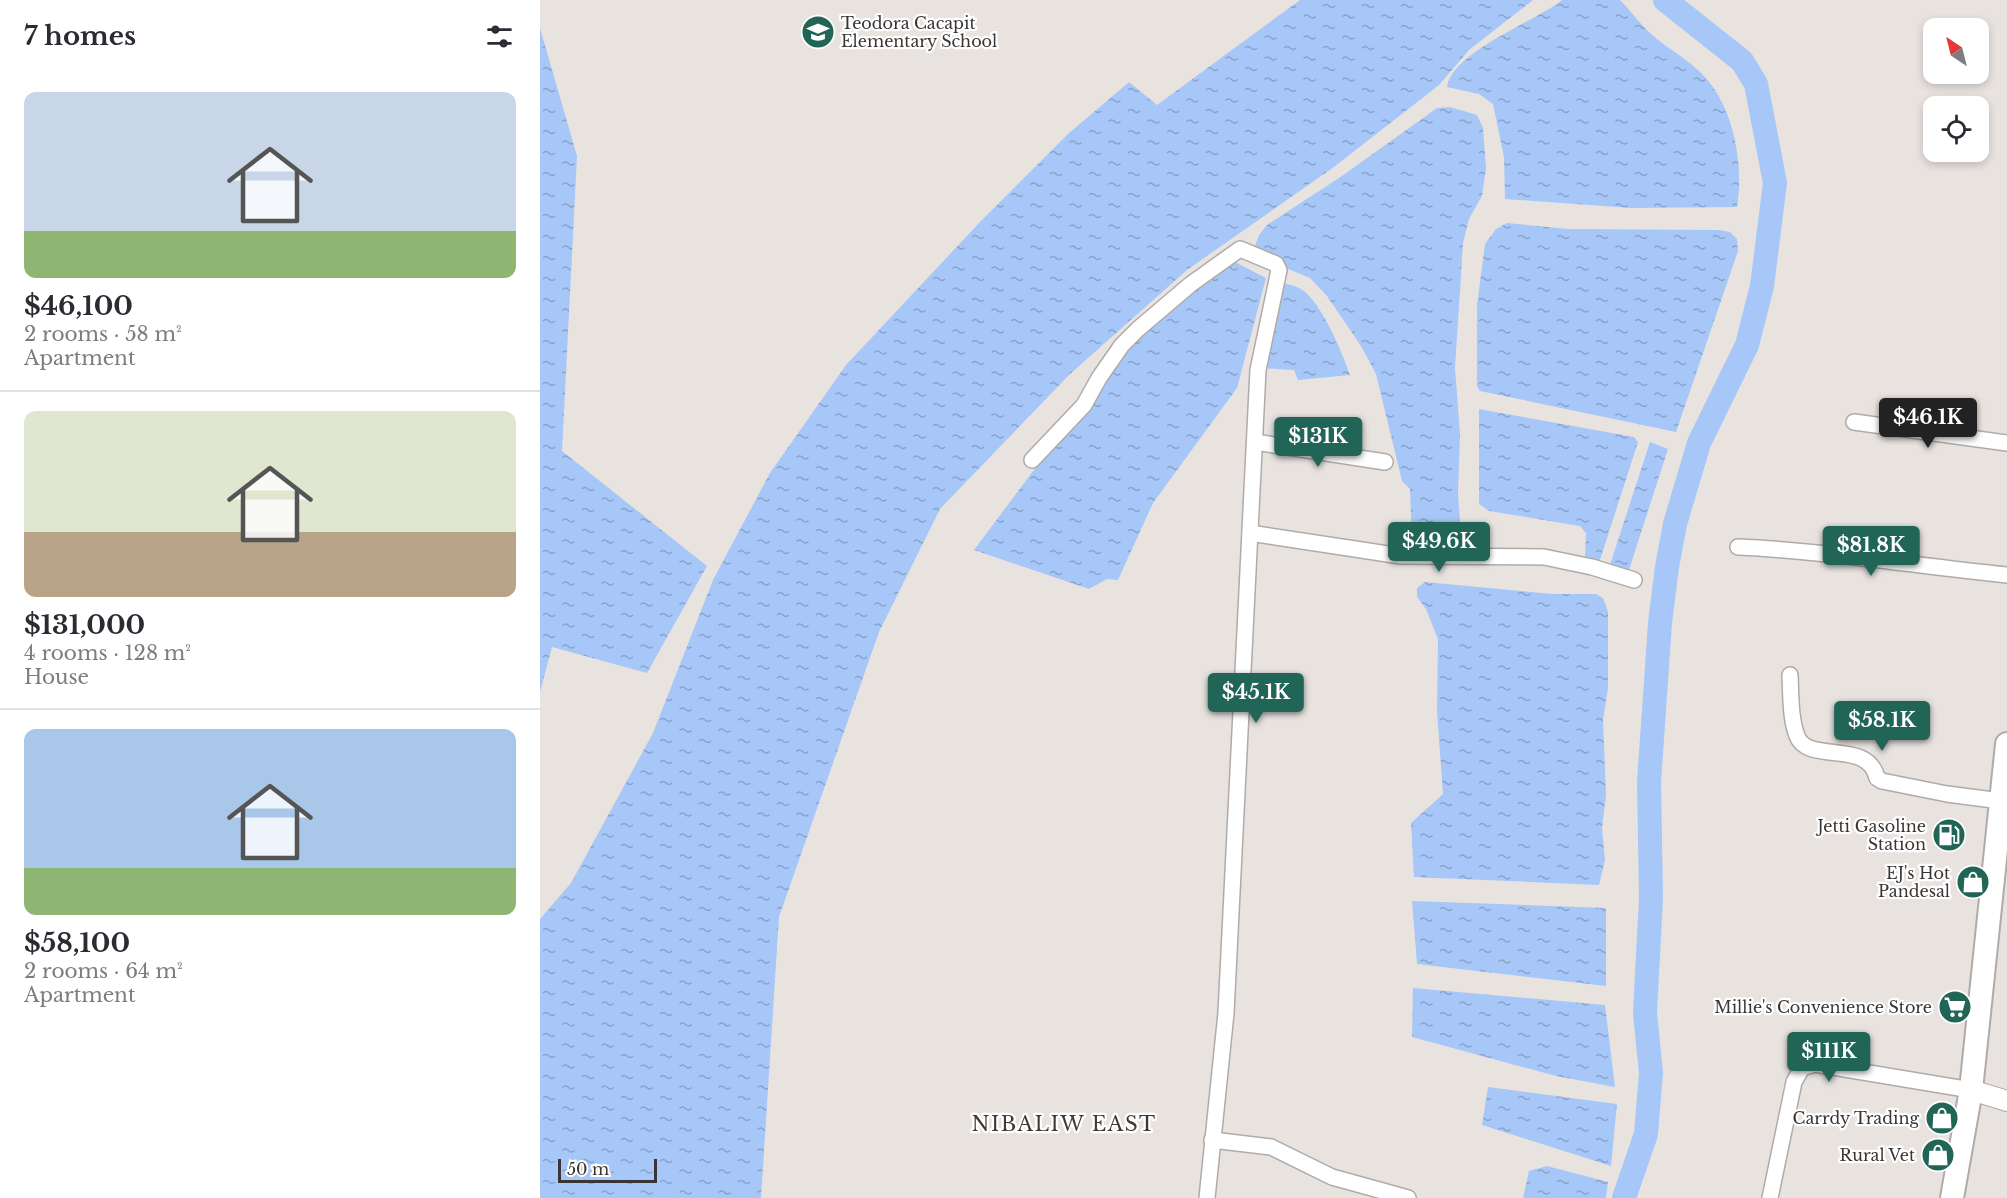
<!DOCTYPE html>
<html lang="en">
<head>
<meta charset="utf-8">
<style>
  :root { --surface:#fff; --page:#f7f7f7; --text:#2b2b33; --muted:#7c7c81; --line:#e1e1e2; --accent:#216557 }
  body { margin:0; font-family:"Libre Baskerville",serif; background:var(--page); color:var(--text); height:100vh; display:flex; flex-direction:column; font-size:22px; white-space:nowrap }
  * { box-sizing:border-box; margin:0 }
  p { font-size:20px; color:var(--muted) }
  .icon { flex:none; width:33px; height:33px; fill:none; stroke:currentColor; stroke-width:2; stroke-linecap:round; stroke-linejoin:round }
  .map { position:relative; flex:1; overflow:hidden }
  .sheet { display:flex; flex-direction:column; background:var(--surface); width:540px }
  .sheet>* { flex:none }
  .needle { width:39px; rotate:325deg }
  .tools { position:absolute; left:1383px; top:18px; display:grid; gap:12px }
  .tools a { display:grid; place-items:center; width:66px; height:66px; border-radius:12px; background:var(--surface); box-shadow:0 3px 9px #0003; font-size:30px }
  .scale { position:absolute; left:18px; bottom:15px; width:99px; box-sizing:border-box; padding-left:6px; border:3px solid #383534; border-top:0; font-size:16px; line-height:21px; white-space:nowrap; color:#383534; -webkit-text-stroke:4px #fff; paint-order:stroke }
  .price { position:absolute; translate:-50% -51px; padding:0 14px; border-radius:6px; background:var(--accent); color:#fff; font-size:20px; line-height:39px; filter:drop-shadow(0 2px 3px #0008) }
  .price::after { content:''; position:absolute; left:50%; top:36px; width:18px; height:14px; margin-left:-9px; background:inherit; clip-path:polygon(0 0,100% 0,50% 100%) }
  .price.on { background:#222; color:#fff }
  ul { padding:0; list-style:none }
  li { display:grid; align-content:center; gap:12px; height:318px; padding:0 24px }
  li+li { border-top:2px solid var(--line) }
  li span { display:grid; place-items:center; height:186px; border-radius:12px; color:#555 }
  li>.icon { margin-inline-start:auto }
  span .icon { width:108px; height:108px; fill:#fffc; stroke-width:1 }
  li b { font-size:26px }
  h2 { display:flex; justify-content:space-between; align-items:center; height:72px; padding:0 24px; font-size:26px }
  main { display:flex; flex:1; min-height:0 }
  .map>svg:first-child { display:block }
</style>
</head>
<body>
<main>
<section class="sheet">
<h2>7 homes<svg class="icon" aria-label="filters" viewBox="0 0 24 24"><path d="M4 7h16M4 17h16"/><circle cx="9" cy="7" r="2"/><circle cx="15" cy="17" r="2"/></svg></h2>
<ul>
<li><span style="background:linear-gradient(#c9d6e8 75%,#8fb573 0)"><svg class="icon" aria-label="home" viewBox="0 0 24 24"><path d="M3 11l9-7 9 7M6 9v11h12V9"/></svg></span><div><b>$46,100</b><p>2 rooms · 58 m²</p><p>Apartment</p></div></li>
<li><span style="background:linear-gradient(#dfe7d0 65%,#b9a48a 0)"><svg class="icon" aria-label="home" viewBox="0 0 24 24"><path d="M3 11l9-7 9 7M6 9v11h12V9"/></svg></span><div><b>$131,000</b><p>4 rooms · 128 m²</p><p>House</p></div></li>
<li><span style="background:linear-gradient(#a9c7e8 75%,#8fb573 0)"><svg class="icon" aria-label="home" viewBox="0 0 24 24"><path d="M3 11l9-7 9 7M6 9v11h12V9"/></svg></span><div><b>$58,100</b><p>2 rooms · 64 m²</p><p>Apartment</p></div></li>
</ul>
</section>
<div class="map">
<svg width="1467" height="1198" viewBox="0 0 1467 1198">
  <defs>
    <pattern id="water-ripples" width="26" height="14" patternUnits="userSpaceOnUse" patternTransform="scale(1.5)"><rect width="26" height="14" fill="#a6c7f7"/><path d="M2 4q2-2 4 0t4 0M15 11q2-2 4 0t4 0" fill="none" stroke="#88a2c9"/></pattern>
  </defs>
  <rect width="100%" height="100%" fill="#e9e3e0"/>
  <!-- water -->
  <g fill="url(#water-ripples)">
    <path d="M760,0H993L929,50L899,85L794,167L647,270L529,375L400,509L339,632L239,917L221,1198H0V919L31,883L113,733L173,580L230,473L306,365L440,222L528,134L589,82L617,105Z"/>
    <path d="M1022,0H1080C1091,11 1100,24 1111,34C1128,49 1150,60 1165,77C1194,109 1204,165 1197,207L1091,208L965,199L964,157L953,104L939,94L907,87C911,53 996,21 1022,0Z"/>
    <path d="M0,28L37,156L22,451L167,566L107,673L12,647L0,692Z"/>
    <path d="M910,107L937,115L943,128L946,168L942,196L929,219L923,243L915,368L920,434L918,493L920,521L918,545L910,554L879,551L872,542L870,489L862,481L836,374L821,346L787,296L770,278L712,254L719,235L727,225L802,176L897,108Z"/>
    <path d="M967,223L1028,229L1179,230L1190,232L1197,239L1198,251L1136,432L940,391L937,386V305L945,244L956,229Z"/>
    <path d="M693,261L726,278L697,388L613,503L578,580L567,579L549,589L434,550L577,359L601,334Z"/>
    <path d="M738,282C744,284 755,285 761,289C781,301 802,352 810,375L758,380L754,370L721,368Z"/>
    <path d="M939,409L1094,437L1098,442L1059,563L1045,560L1046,533L1040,526L949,511L939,504Z"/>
    <path d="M1110,442L1128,449L1087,576L1070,581L1066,577Z"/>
    <path d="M885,582L1012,594H1056L1063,598L1068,612V688L1063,720L1066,795L1062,828L1065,860L1059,885L874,877L871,823L903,794L897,711L898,639L886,609L877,597V588Z"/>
    <path d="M872,901L1066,908V986L877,964Z"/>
    <path d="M873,988L1065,1005L1075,1087L1016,1076L872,1037Z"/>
    <path d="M948,1087L1077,1104L1071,1166L942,1125Z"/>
    <path d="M1007,1166L1068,1182L1066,1198H983L989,1171Z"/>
  </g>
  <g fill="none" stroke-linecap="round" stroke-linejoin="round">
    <!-- river -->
    <path stroke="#a6c7f7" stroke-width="24" d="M1084,1198L1106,1134L1111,1073L1105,1013L1111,898L1109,782L1120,623L1127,567L1135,524L1159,443L1207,345L1222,286L1235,183L1216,84L1202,61L1125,0"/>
    <!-- minor casing -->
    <g stroke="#b0aba8" stroke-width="18">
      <g id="minor">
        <path d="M1314,422L1467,443"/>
        <path d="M715,442L845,462"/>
        <path d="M492,460L544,405L559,378L582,345L598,329L651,284L700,249L736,264L739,270L718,370L686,1013L667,1198"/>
        <path d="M710,533L861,556L1004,557L1052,567L1094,580"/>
        <path d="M1198,547C1288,551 1377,566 1467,575"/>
        <path d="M1250,675C1251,695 1250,717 1257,736C1268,765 1328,738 1337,778L1342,781L1407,794L1461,801"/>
        <path d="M672,1140L731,1147L792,1177L868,1198"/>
        <path d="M1230,1198L1254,1082L1262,1068L1275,1064L1431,1090"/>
      </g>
    </g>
    <!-- major casing -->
    <g stroke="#b0aba8" stroke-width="22">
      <path id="major" d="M1431,1090L1467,1101"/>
    </g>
    <!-- highway casing -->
    <g stroke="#b0aba8" stroke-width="26">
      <path id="highway" d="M1412,1198L1431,1090L1467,744"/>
    </g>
    <!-- minor -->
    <use href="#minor" stroke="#fff" stroke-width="15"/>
    <!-- major -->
    <use href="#major" stroke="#fff" stroke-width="20"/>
    <!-- highway -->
    <use href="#highway" stroke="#fff" stroke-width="22"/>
  </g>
  <!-- icons -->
  <defs>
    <g id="school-disc" transform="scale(1.725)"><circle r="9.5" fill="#216557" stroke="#fff"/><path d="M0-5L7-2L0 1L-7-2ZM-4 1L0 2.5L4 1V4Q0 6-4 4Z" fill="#fff"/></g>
    <g id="fuel-disc" transform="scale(1.725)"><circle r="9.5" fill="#216557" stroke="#fff"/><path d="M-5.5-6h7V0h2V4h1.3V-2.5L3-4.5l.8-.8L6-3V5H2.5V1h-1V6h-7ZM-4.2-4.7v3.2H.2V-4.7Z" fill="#fff"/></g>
    <g id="shop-disc" transform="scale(1.725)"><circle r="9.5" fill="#216557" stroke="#fff"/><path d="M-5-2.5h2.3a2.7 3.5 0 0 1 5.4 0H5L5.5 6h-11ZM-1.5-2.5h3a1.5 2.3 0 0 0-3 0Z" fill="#fff"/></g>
    <g id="supermarket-disc" transform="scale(1.725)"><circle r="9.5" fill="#216557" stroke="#fff"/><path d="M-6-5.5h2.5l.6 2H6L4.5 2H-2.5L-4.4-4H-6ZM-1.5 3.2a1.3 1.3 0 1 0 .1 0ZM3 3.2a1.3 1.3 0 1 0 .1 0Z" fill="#fff"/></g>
  </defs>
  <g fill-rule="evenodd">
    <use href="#school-disc" x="278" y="32"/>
    <use href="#fuel-disc" x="1409" y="835"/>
    <use href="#shop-disc" x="1433" y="882"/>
    <use href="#supermarket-disc" x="1415" y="1007"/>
    <use href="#shop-disc" x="1402" y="1118"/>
    <use href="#shop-disc" x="1398" y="1155"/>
  </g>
  <g text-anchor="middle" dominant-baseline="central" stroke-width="4.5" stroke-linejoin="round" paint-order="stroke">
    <!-- poi labels -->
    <g font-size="16" fill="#383534" stroke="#fff" text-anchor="end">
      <text x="301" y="23" text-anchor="start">Teodora Cacapit<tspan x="301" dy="18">Elementary School</tspan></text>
      <text x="1386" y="826">Jetti Gasoline<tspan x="1386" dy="18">Station</tspan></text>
      <text x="1410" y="873">EJ's Hot<tspan x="1410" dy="18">Pandesal</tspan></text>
      <text x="1392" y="1007">Millie's Convenience Store</text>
      <text x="1379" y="1118">Carrdy Trading</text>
      <text x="1375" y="1155">Rural Vet</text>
    </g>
    <!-- quarter labels -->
    <g font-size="20" letter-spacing="1.5" fill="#3f3a37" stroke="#fff">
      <text x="524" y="1124">NIBALIW EAST</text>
    </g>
  </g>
</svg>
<div class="tools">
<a><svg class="needle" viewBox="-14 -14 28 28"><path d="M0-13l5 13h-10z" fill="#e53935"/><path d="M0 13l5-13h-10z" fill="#7c7c81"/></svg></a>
<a><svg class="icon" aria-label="locate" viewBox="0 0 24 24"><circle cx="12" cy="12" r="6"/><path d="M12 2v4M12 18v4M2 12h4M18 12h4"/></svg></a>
</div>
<div class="scale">50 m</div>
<b class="price on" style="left:1388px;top:449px">$46.1K</b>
<b class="price" style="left:778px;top:468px">$131K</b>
<b class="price" style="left:899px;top:573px">$49.6K</b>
<b class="price" style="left:1331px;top:577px">$81.8K</b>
<b class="price" style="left:716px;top:724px">$45.1K</b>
<b class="price" style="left:1342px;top:752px">$58.1K</b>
<b class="price" style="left:1289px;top:1083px">$111K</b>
</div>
</main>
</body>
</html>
